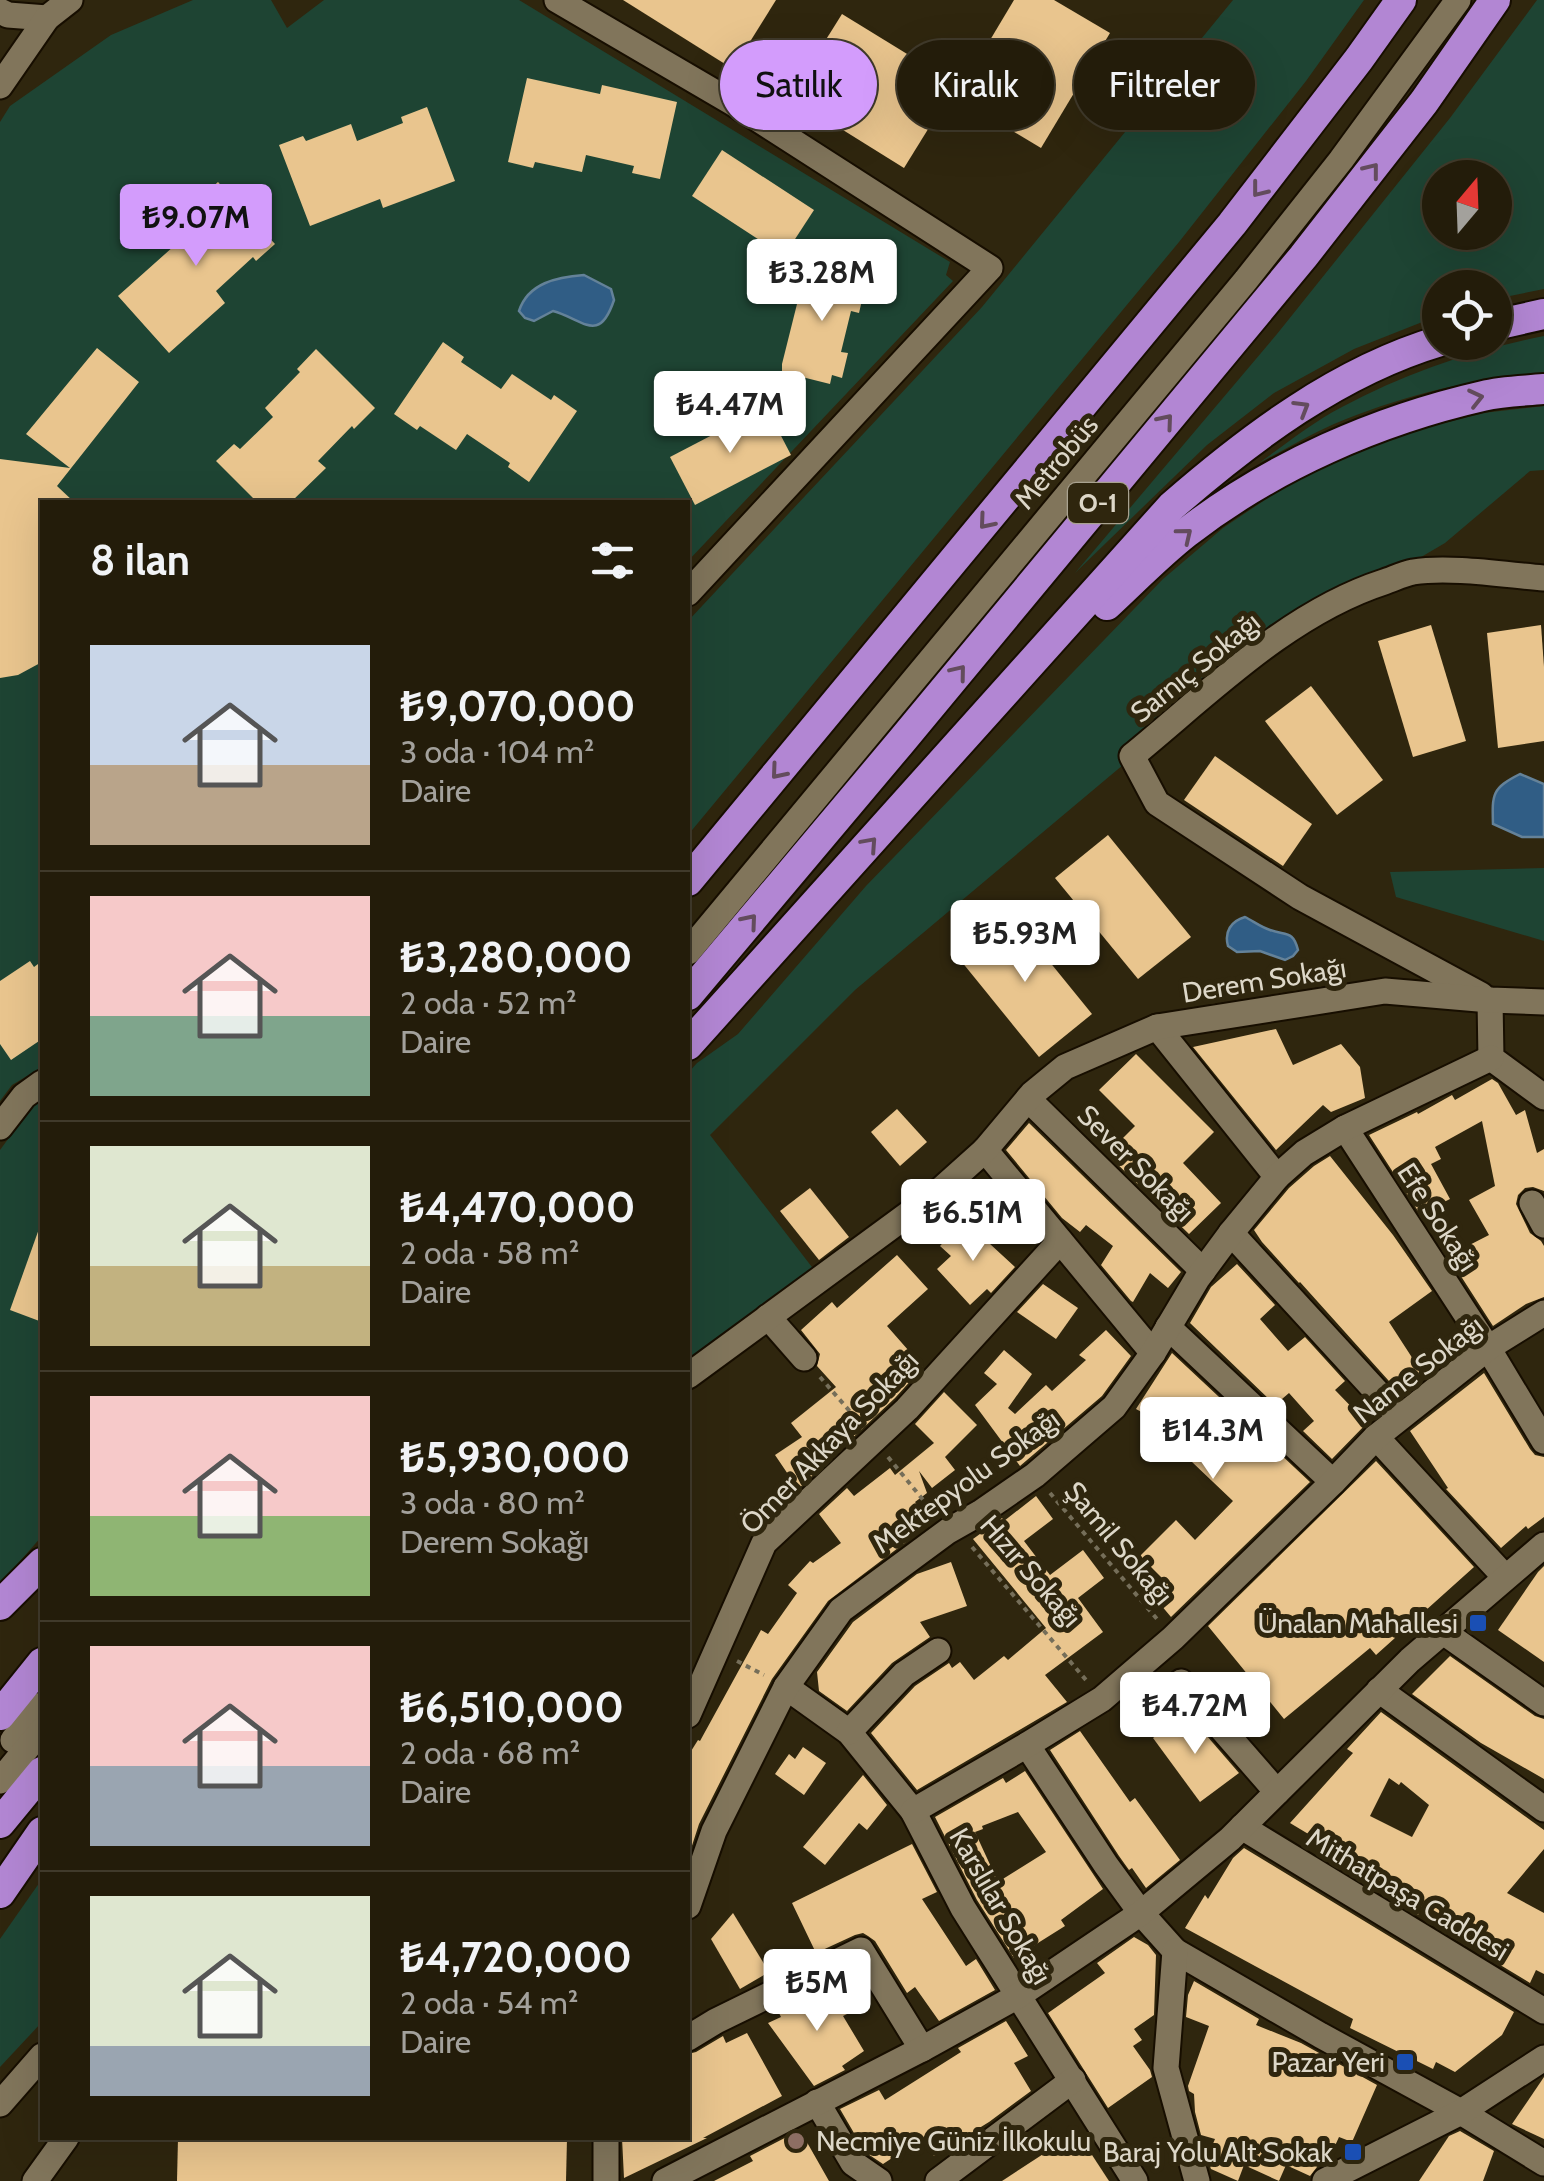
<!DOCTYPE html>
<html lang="tr">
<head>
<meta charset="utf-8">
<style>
  :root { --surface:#231c0a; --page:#2b2513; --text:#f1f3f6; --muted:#a3a19c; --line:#403a2b; --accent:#d39cfc }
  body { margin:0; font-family:Cabin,sans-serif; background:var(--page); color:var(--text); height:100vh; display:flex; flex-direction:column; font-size:38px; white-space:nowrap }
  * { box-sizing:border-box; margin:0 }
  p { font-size:32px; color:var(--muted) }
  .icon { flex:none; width:55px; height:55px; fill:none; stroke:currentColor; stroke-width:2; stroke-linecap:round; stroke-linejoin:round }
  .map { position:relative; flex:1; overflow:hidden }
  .panel { position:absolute; left:40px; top:500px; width:650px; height:1640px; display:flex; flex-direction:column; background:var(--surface); border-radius:0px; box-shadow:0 10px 40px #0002,0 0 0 2px var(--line) }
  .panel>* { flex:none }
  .top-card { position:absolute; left:720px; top:40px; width:672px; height:90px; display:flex; gap:20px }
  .needle { width:65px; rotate:19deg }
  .buttons { position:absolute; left:1422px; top:160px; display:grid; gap:20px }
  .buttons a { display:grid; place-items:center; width:90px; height:90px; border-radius:50%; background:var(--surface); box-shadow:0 10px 40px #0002,0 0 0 2px var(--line); font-size:50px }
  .price { position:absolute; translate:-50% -85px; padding:0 22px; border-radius:10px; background:#fff; color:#222; font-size:32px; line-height:65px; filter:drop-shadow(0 2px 5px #0008) }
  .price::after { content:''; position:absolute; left:50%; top:60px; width:30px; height:22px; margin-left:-15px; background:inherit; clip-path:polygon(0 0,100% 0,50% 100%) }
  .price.active { background:var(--accent); color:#111 }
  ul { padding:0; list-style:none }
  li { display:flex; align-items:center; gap:30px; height:250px; padding:0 50px }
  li+li { border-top:2px solid var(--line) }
  li span { display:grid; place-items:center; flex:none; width:280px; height:200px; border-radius:0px; color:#555 }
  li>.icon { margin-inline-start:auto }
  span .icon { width:120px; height:120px; fill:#fffc; stroke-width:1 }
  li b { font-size:42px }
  h2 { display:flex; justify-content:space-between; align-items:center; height:120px; padding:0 50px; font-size:42px }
  .chip { padding:0 35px; border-radius:45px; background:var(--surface); box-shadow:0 10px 40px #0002,0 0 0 2px var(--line); font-size:35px; line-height:90px }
  .chip.active { background:var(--accent); color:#111 }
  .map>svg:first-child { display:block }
</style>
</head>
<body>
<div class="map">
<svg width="1544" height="2181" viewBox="0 0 1544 2181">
  <rect width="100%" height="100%" fill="#2f260e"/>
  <!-- green -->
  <g fill="#1e4433" fill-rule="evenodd">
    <path d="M193,0H271L287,28L324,0H519L950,262L946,275L953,281L688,561V502H42V1067L12,1085L0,1101V122L10,106L111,35Z"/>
    <path d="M1233,0H1364L1306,81L1179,242L688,835V621L982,307Z"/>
    <path d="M1537,0H1544V289L1495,299V288H1440V315L1354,349L1274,393L1207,445L1075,573L1277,334L1450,118ZM1440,178H1495V232H1440Z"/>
    <path d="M1544,336V373C1473,378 1401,396 1334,424C1309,435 1284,450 1259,463C1286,444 1313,422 1342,407C1406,373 1473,350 1544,336Z"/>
    <path d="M1544,406V470L1530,471L1445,543L1271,645L1142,749L855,990L710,1135L815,1271L688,1361V1073L697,1063L738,1034L866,886L1163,579L1223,528L1305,473L1386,438L1483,413Z"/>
    <path d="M1544,868V941L1396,897L1390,872Z"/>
    <path d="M42,1098V1536L0,1584V1150L36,1101Z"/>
    <path d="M42,1879V2022L0,2067V1939Z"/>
  </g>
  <!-- water -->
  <g fill="#305d85" stroke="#648299" stroke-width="2.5">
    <path d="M584,275L611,289L614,300C599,345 583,319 553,311L534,321L525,318L519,311C528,283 557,277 584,275Z"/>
    <path d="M1520,774L1544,784V837H1522L1493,824C1492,794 1492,788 1520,774Z"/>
    <path d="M1245,917C1253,921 1261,927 1270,930C1286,936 1293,930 1298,950L1293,956L1285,960L1260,951L1237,952L1228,946C1224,932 1231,921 1245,917Z"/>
  </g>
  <!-- building -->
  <g fill="#e9c58e" fill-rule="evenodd">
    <path d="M623,0H776L733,69Z"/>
    <path d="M1014,0H1054L1110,33L1041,148L956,97Z"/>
    <path d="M842,14L956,84L904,168L790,97Z"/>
    <path d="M527,78L600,94L602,85L677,102L660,179L632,173L634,166L586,155L582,172L535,162L533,168L508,162Z"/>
    <path d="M427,107L455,181L383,208L380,199L310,226L279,145L303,136L306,141L351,124L357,141L403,123L401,117Z"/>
    <path d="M722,150L814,210L784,256L692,196Z"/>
    <path d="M218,182L275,244L256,261L253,257L216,291L225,303L169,353L118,296L174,246L167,237L204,204L199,199Z"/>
    <path d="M807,264L867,279L859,313L851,311L841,352L848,353L842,378L832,375L830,384L782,372V364Z"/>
    <path d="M443,342L464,357L461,362L501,389L512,374L551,400L554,395L577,411L529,482L508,467L510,463L467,434L456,450L420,426L417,430L394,414Z"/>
    <path d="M97,348L139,382L57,486L74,502H42V662L18,675L0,678V459L70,468L26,434Z"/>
    <path d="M316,349L375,408L354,429L352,426L318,461L326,468L291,502H257L216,461L234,444L240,449L273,417L265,408L300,372L297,369Z"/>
    <path d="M766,407L791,455L695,505L670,457Z"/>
    <path d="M1431,625L1466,741L1413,757L1378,641Z"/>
    <path d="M1541,625L1544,667V741L1498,748L1487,633Z"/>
    <path d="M1311,686L1383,780L1337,815L1265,721Z"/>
    <path d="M1215,756L1312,824L1283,866L1184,800Z"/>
    <path d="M1108,835L1191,937L1138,979L1055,878Z"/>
    <path d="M1010,913L1092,1014L1039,1057L957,956Z"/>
    <path d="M30,961L34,967L42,961V1039L11,1060L0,1044V981Z"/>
    <path d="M1276,1029L1293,1065L1341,1044L1360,1067L1365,1098L1331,1112L1323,1105L1276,1150L1193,1047Z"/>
    <path d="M1136,1054L1214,1132L1183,1163L1221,1203L1189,1234L1107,1154L1135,1126L1099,1090Z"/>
    <path d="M1492,1079L1498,1083L1516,1115L1525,1110L1537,1153L1544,1149V1191L1533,1187L1525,1188L1518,1195L1516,1204L1530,1233L1541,1241L1544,1246V1297L1526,1304L1493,1326L1448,1256L1489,1235L1469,1200L1495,1186L1482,1121L1435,1147L1441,1159L1431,1164L1450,1199L1420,1214L1369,1135L1417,1112L1418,1114L1452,1095L1455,1100Z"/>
    <path d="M897,1109L927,1142L900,1166L871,1132Z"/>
    <path d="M1029,1123L1181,1272L1168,1288L1150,1273L1133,1302L1131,1301L1101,1265L1113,1246L1086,1225L1080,1232L1062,1218L1006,1150Z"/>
    <path d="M1330,1156L1393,1235L1432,1291L1389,1322L1422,1373L1397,1390L1300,1282L1299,1283L1262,1242L1254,1230L1289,1188L1314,1166Z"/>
    <path d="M810,1188L849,1237L819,1260L780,1211Z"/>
    <path d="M964,1220L1015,1267L991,1293L987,1289L970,1305L937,1269L951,1256L940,1246Z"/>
    <path d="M40,1226L42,1227V1322L10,1310Z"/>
    <path d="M897,1255L928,1289L887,1326L923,1367L895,1398L798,1489L775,1455L802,1437L791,1423L836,1387L817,1366L820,1354L801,1330L832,1302L837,1308Z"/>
    <path d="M1237,1264L1275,1305L1260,1319L1288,1351L1305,1337L1345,1381L1335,1390L1367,1423L1332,1459L1303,1431L1314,1421L1289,1393L1275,1405L1190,1323L1211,1287Z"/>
    <path d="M1043,1284L1078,1308L1056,1339L1017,1312Z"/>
    <path d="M1106,1330L1131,1356L1102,1396L1020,1466L975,1405L997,1384L984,1373L1004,1350L1032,1374L1008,1408L1015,1414L1046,1385L1052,1391L1086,1360L1079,1355Z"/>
    <path d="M1172,1353L1310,1482L1171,1617L1150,1592L1164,1580L1140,1556L1176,1520L1195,1540L1233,1501L1171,1442L1180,1433L1136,1409Z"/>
    <path d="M1484,1373L1530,1449L1535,1455L1544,1457V1517L1528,1529L1526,1526L1501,1548L1446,1489L1448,1488L1410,1431Z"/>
    <path d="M944,1392L977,1425L945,1457L955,1470L932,1488L919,1471L927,1493L915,1502L931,1523L828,1601L772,1679L699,1824L688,1858V1756L698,1740L700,1741L761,1630L768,1634L797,1593L788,1585L810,1561L813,1563L841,1543L819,1514L847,1488L854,1496L890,1468L895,1475L934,1443L915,1424Z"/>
    <path d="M1376,1461L1474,1567L1376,1655L1370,1648L1284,1719L1208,1626Z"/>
    <path d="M1036,1496L1053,1519L1024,1541L1050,1575L1083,1550L1104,1578L1078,1598L1103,1632L1045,1675L1067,1702L917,1790L871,1733L915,1686L949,1663L952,1668L960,1662L974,1680L1004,1656L1008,1660L1046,1628L973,1539L1002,1518L1004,1521Z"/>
    <path d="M951,1562L967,1606L920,1622L930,1637L892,1663L847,1711L819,1691L817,1672L853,1622L917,1574Z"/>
    <path d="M1544,1566V1662L1498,1630L1538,1572Z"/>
    <path d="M1450,1656L1535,1716L1544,1719V1779L1481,1743L1412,1694Z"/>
    <path d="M1381,1712L1544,1830V1849L1507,1893L1544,1913V1974L1536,1970L1530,1983L1497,1963L1502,1953L1465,1933L1467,1930L1423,1904L1418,1915L1344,1870L1350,1859L1290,1823L1353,1753L1347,1749ZM1389,1778L1399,1785L1401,1782L1429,1805L1412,1837L1370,1816Z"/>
    <path d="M1187,1713L1239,1773L1200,1802L1153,1738Z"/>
    <path d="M1080,1731L1130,1802L1135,1798L1180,1860L1146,1888L1132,1868L1129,1870L1119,1856L1050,1750Z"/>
    <path d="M803,1747L826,1763L804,1795L775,1774L789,1754L795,1759Z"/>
    <path d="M1025,1771L1103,1889L1061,1920L1065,1926L1014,1958L977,1900L935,1817L1003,1778L1006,1783ZM1018,1812L1046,1852L998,1882L975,1832L983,1829L982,1826Z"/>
    <path d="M863,1775L887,1805L867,1830L859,1823L825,1865L803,1847Z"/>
    <path d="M912,1844L937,1892L922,1899L966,1966L976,1959L995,1990L939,2021L915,1987L907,1993L875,1941L868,1936L863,1933L855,1935L816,1953L792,1903Z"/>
    <path d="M1244,1848L1514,2012L1502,2035L1455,2072L1436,2062L1433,2069L1350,2028L1353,2019L1185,1928L1205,1895L1208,1899L1233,1858Z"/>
    <path d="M733,1913L769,1972L740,1989L711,1939Z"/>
    <path d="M1134,1937L1148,1945L1156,1955L1154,2015L1134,2029L1142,2040L1133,2046L1150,2070L1152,2077L1108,2108L1048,2013L1105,1973L1097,1963Z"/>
    <path d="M1194,1981L1259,2019L1256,2025L1301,2043L1377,2085L1352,2142L1339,2137L1328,2161L1317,2167L1310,2176L1286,2165L1279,2181L1244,2165L1238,2181L1211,2169L1207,2158L1215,2139L1201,2135L1195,2112L1194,2094L1189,2091L1188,2086L1209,2026L1186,2017L1188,1995Z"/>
    <path d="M829,1984L847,2014L843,2016L864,2051L842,2066L845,2070L814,2086L768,2023L781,2017L777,2009Z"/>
    <path d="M1006,2021L1028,2056L1014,2063L1031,2091L989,2122L934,2156L921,2139L883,2164L865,2152L840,2109L879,2090L885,2100L961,2052L958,2048Z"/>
    <path d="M747,2033L782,2096L703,2138H707L624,2178L622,2138H688V2054L696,2052L723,2036L726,2043Z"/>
    <path d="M1544,2077V2139L1512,2124Z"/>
    <path d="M800,2130L829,2181H714L753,2161L750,2156Z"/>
    <path d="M1460,2131L1494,2151L1483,2181H1419L1449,2136Z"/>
    <path d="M1077,2132L1109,2181H1002Z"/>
    <path d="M178,2138H567L566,2181H177Z"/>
  </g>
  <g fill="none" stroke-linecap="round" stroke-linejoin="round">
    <!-- minor casing -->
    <g stroke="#170e00" stroke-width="29">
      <g id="minor">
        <path d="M557,0L733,103L990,268L688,593"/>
        <path d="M0,11L8,15L47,18"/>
        <path d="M0,86L47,18L70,0"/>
        <path d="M688,952L1246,280L1341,160L1458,0"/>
        <path d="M1481,995L1300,897L1157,803L1132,756C1209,693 1288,613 1384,582C1393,579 1403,574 1413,572C1450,566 1506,575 1544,578"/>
        <path d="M1490,1000L1491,1058L1544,1097"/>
        <path d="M1157,1027L1277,1177"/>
        <path d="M1028,1099L1203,1271"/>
        <path d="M0,1127L24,1096L42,1083"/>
        <path d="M1345,1128L1488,1348L1544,1441"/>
        <path d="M985,1150L1153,1353"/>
        <path d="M1532,1203L1544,1225"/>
        <path d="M1231,1233L1399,1416"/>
        <path d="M768,1317L804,1358"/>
        <path d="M1168,1327L1333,1482"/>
        <path d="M688,1376L937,1193L985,1150L1032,1094L1065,1067L1157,1027L1385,991L1490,1000L1544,1002"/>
        <path d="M1376,1437L1505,1577"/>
        <path d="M1442,1631L1544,1703"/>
        <path d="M786,1687L849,1732L913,1811L963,1908L1135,2181"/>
        <path d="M1379,1690L1544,1809"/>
        <path d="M688,1715L764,1543L907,1409L1060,1241"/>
        <path d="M1142,1715L1181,1682L1277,1792"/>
        <path d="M849,1732L904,1674L938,1651"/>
        <path d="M13,1740L42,1705"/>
        <path d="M1027,1745L1106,1865L1141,1913L1175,1951L1320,2035L1461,2112L1544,2163"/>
        <path d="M0,1781L42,1730"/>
        <path d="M913,1811L1027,1745L1102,1699L1173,1638L1333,1482L1376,1437L1488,1348L1544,1313"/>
        <path d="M1242,1827L1544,2011"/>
        <path d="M688,1906L714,1831L786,1687L841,1610L948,1531L980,1513L1035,1475L1114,1407L1153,1353L1197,1279L1231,1233L1277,1177L1304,1153L1345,1128L1491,1058"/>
        <path d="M1175,1951L1166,2068L1197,2181"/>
        <path d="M688,2038L716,2021L861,1950L922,2049"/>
        <path d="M817,2102L853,2163L879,2181"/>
        <path d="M0,2104L42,2056"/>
        <path d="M35,2181L66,2138"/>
        <path d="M606,2181V2138"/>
        <path d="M665,2181L922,2049L1018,1996L1141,1913L1230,1839L1410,1660L1544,1545"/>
        <path d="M938,2181L1073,2080"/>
        <path d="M1325,2181L1461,2112L1544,2058"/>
      </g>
    </g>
    <!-- highway casing -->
    <g stroke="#170e00" stroke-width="34">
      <g id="highway">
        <path d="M1495,325L1544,314"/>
        <path d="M1107,605C1133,581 1158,555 1186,533C1272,466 1378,420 1483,396C1503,391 1524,391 1544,389"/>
        <path d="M688,881L1232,224L1359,59L1401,0"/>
        <path d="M688,995L900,743L1303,257L1424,102L1495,0"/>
        <path d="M688,1045L1172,506C1250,438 1339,371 1440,341"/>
        <path d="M0,1605L42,1563"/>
        <path d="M0,1715L42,1663"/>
        <path d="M0,1823L42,1772"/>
        <path d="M0,1893L42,1832"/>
      </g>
    </g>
    <!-- path -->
    <g stroke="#756e59" stroke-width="4" stroke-dasharray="5 5" stroke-linecap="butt">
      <path d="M820,1377L860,1423"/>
      <path d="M888,1457L933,1512"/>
      <path d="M1050,1493L1157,1619"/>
      <path d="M972,1547L1086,1680"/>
      <path d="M737,1661L764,1675"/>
    </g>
    <!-- minor -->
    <use href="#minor" stroke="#81755b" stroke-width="25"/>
    <!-- highway -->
    <use href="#highway" stroke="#b286d3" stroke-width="30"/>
  </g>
  <!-- one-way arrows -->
  <defs><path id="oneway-chevron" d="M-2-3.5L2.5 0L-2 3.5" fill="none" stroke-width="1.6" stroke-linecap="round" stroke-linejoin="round" transform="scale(2.5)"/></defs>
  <g stroke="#634c5d">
    <use href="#oneway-chevron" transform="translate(1372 170) rotate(-52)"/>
    <use href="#oneway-chevron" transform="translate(1259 190) rotate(128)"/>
    <use href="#oneway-chevron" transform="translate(1476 398) rotate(-13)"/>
    <use href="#oneway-chevron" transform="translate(1302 408) rotate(-31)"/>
    <use href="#oneway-chevron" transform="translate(1166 421) rotate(-50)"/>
    <use href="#oneway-chevron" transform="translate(986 522) rotate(130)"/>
    <use href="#oneway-chevron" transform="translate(1185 535) rotate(-39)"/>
    <use href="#oneway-chevron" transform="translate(959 672) rotate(-51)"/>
    <use href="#oneway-chevron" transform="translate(778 772) rotate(130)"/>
    <use href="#oneway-chevron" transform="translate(870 844) rotate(-48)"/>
    <use href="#oneway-chevron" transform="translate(750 921) rotate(-50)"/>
  </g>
  <!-- markers -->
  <g fill="#1a4fb4" stroke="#2f260e" stroke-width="4">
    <rect x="1468" y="1613" width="20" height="20" rx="5"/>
    <rect x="1395" y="2052" width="20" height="20" rx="5"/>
    <rect x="1343" y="2142" width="20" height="20" rx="5"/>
  </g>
  <circle fill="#8d6e63" stroke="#2f260e" stroke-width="4" cx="796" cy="2141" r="10"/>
  <g text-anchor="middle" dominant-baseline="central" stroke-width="10" stroke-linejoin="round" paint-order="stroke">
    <!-- shield labels -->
    <rect fill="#2f260e" stroke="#a9a290" stroke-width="2.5" x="1068" y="483" width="60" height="40" rx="8"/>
    <g font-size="25" font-weight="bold" fill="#ddd7c8">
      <text x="1098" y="503">O-1</text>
    </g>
    <!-- street labels -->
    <g font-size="28" fill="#ddd7c8" stroke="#2f260e">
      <text transform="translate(1056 462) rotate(-50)">Metrobüs</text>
      <text transform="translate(1195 667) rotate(-39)">Sarnıç Sokağı</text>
      <text transform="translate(1264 980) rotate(-9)">Derem Sokağı</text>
      <text transform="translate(1136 1163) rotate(45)">Sever Sokağı</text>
      <text transform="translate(1438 1217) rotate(57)">Efe Sokağı</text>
      <text transform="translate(1418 1369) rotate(-38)">Name Sokağı</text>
      <text transform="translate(829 1442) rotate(-46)">Ömer Akkaya Sokağı</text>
      <text transform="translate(966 1481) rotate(-36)">Mektepyolu Sokağı</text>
      <text transform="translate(1119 1543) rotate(50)">Şamil Sokağı</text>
      <text transform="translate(1031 1571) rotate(49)">Hızır Sokağı</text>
      <text transform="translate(1408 1894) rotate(31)">Mithatpaşa Caddesi</text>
      <text transform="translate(1001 1906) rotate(60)">Karslılar Sokağı</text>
    </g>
    <!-- poi labels -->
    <g font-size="28" fill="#ddd7c8" stroke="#2f260e" text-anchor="end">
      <text x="1458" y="1623">Ünalan Mahallesi</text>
      <text x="1385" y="2062">Pazar Yeri</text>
      <text x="816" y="2141" text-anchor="start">Necmiye Güniz İlkokulu</text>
      <text x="1333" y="2152">Baraj Yolu Alt Sokak</text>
    </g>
  </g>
</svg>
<div class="buttons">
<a><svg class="needle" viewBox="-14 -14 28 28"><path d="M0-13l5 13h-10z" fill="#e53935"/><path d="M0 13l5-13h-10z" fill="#a3a19c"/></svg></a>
<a><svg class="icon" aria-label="locate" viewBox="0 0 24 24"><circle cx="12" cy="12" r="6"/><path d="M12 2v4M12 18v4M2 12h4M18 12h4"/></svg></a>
</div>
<b class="price active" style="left:196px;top:269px">₺9.07M</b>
<b class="price" style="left:822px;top:324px">₺3.28M</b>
<b class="price" style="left:730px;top:456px">₺4.47M</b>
<b class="price" style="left:1025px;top:985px">₺5.93M</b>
<b class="price" style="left:973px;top:1264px">₺6.51M</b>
<b class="price" style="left:1213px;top:1482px">₺14.3M</b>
<b class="price" style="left:1195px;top:1757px">₺4.72M</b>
<b class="price" style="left:817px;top:2034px">₺5M</b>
<div class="top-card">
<a class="chip active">Satılık</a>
<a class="chip">Kiralık</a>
<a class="chip">Filtreler</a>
</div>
<section class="panel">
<h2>8 ilan<svg class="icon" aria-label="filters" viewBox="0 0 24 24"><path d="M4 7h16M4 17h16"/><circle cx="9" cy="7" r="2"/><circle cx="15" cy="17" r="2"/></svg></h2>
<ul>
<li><span style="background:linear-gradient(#c9d6e8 60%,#b9a48a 0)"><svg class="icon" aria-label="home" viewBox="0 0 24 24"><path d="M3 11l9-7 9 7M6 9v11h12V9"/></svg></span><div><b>₺9,070,000</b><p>3 oda · 104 m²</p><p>Daire</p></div></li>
<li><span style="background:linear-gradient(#f6c9c9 60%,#7fa58c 0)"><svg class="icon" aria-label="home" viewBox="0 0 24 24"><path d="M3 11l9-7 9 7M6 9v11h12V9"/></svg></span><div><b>₺3,280,000</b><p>2 oda · 52 m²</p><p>Daire</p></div></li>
<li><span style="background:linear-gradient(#dfe7d0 60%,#c2b280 0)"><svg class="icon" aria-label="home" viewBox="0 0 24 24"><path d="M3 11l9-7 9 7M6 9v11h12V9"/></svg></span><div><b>₺4,470,000</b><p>2 oda · 58 m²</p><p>Daire</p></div></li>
<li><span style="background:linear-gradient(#f6c9c9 60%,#8fb573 0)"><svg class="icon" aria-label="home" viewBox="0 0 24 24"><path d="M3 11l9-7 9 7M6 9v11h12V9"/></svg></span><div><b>₺5,930,000</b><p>3 oda · 80 m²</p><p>Derem Sokağı</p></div></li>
<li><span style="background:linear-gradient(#f6c9c9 60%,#9aa5b1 0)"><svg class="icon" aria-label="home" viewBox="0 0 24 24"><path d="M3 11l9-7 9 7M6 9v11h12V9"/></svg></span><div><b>₺6,510,000</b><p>2 oda · 68 m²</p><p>Daire</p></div></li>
<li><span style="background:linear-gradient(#dfe7d0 75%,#9aa5b1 0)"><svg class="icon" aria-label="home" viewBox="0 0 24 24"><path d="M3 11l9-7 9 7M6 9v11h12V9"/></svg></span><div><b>₺4,720,000</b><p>2 oda · 54 m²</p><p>Daire</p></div></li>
</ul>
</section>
</div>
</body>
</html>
